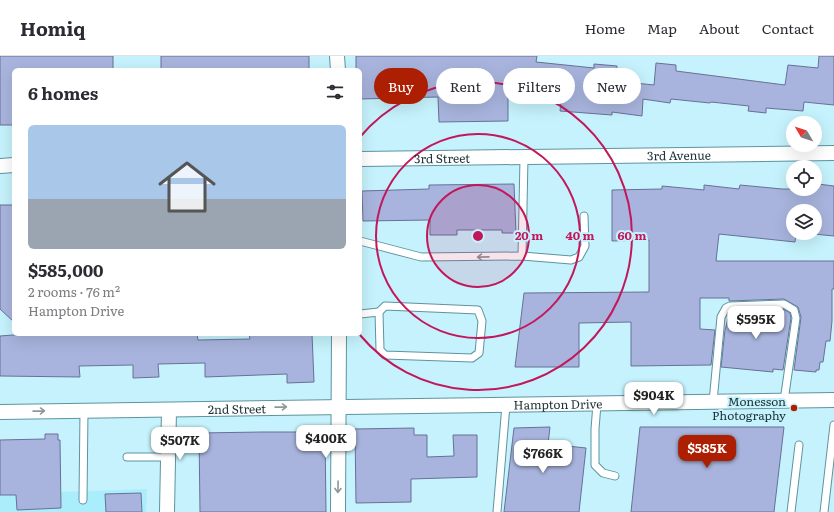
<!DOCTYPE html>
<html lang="en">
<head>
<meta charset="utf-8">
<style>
  :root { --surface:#fff; --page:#f2f2f3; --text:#2b2b33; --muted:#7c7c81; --line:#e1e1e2; --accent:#ad1f03 }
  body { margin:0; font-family:Literata,serif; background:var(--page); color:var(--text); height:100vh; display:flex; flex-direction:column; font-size:15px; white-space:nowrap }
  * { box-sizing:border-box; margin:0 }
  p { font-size:13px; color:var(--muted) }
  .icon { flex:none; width:22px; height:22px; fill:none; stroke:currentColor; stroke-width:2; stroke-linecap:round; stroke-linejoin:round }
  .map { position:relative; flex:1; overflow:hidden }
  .sheet { position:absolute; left:12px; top:12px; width:350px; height:268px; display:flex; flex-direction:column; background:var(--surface); border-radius:6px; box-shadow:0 4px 16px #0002 }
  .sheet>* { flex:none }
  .guide { position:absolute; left:374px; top:12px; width:380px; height:36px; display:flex; gap:8px }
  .needle { width:26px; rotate:309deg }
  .fabs { position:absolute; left:786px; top:60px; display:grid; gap:8px }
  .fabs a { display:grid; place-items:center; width:36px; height:36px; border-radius:50%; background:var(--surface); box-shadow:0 4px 16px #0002; font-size:20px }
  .price { position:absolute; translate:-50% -34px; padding:0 9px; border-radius:8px; background:#fff; color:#222; font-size:13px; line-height:26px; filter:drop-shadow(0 1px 2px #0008) }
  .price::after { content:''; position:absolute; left:50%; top:24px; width:12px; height:9px; margin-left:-6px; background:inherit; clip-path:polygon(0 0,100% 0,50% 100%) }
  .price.selected { background:var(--accent); color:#fff }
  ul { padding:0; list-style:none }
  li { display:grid; align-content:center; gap:8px; height:212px; padding:0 16px }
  li span { display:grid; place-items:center; height:124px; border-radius:6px; color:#555 }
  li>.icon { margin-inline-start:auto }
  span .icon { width:72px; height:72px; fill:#fffc; stroke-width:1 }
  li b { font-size:17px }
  h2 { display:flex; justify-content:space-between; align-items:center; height:48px; padding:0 16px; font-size:17px }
  .chip { padding:0 14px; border-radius:18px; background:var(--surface); box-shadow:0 4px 16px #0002; font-size:14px; line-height:36px }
  .chip.selected { background:var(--accent); color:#fff }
  header { display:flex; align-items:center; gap:24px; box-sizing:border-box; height:56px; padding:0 20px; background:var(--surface); border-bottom:1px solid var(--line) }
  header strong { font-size:19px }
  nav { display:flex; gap:22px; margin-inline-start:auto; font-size:14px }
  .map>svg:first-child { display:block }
</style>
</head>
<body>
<header>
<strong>Homiq</strong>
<nav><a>Home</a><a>Map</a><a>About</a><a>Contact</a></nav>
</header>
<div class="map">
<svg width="834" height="456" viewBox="0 0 834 456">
  <rect width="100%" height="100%" fill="#c5f2fc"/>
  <!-- built -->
  <path fill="#aaeefc" d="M147,433L146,456H0V438Z"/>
  <!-- building -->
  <g fill="#a8b4dd" stroke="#677197">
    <path d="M0,0H113V14H14V69H0Z"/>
    <rect x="161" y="0" width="148" height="14"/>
    <path d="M356,0H537L536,6L594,12V8L617,10L616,25L654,29L656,7L676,9V15L785,29L788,9L818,12L819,0H834V49L804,46L803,55L766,52V57L748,55L749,50L711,46L710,47L671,43L670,47L643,43L642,60L612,56V59L560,55L562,36L556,35L557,28L508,29V65L439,66L438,41L360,43V14H356Z"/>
    <path d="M514,128L516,177H502V174H457V179H430V164L363,165L362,135L429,133V129Z"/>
    <path d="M818,128L834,130V180L803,177H815V155H793V177H796L795,186L719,178L716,205H834V233H832V265L830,285H826L823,306H820L819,314H816V316L794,314L801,261L798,251L784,243L729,245V242H700V273L715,274L711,309L631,310V266L579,267V311H515L524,237L649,236V184L612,185V134L662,133V130L704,134V129L739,133L740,129L782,133H818Z"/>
    <path d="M0,149H14V266L0,253Z"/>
    <path d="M783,253L790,257L791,262L783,314L773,313V316L721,311L725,274L730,256Z"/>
    <path d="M26,278H197L198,284L250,283L249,278H312L314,326L287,327V318L205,321V307L158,308L159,321L133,322V309L79,310L80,321L0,320V280Z"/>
    <path d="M550,371L548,388L586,392L579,456H504L514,372Z"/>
    <path d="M640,371H784L774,456H631Z"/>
    <path d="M414,372V379H427V401L454,400L453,379H477V421L411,423V446L356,447L355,373Z"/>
    <path d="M262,376H325L326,456H200L199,377Z"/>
    <path d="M45,378H58V384H60L61,452L17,454L16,439H0V384L45,383Z"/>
    <path d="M141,437L142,456H106L105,438Z"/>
  </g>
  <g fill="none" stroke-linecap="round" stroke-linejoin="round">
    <!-- service casing -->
    <g stroke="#5d949f" stroke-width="9">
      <g id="service">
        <path d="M360,185L421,201L522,200L571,204L579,201L585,190L584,160"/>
        <path d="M522,200L524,102"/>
        <path d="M385,250L478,254L482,265L479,297L472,302L385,299L380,294L379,256Z"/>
        <path d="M360,258L379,256"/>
        <path d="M713,346L721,261L726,252L730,250L784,248L794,254L796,262L784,345"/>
        <path d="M597,348L595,373V409L603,417L615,420"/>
        <path d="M127,401H168"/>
        <path d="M83,444L84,355"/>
        <path d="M497,456L506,349"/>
        <path d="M791,456L799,389"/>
        <path d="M824,456L834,369"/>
      </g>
    </g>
    <!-- minor casing -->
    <g stroke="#5d949f" stroke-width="16">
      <g id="minor">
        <path d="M337,0L338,14"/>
        <path id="s1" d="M360,103L834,97"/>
        <path d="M0,110L14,109"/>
        <path id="s2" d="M0,356L834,344"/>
        <path d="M167,456L169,354"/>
        <path d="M338,456L339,278"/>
      </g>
    </g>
    <!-- service -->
    <use href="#service" stroke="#fff" stroke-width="7"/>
    <!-- minor -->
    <use href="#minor" stroke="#fff" stroke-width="14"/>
  </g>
  <!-- one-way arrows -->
  <defs><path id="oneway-shaft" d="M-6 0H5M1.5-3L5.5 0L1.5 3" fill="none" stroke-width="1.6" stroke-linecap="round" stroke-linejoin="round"/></defs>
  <g stroke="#8e989b">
    <use href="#oneway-shaft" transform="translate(483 201) rotate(179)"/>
    <use href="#oneway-shaft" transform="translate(281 351) rotate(-1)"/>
    <use href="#oneway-shaft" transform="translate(39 355) rotate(-1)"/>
    <use href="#oneway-shaft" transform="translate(338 431) rotate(91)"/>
  </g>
  <!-- distance rings -->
  <circle cx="478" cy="180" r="51" fill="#c2185b" fill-opacity=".12"/>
  <g fill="none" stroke="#c2185b" stroke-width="2">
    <circle cx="478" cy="180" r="51"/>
    <circle cx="478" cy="180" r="102"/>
    <path d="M360 81A154 154 0 1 1 360 279"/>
  </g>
  <!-- markers -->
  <circle fill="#ad1f03" stroke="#c5f2fc" stroke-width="1.5" cx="794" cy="352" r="4"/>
  <g text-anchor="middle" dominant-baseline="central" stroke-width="4" stroke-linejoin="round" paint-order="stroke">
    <!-- street labels -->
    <g font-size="12" fill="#1c3237" stroke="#c5f2fc">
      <text stroke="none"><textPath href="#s1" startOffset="319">3rd Avenue</textPath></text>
      <text stroke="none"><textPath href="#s1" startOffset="82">3rd Street</textPath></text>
      <text stroke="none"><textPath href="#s2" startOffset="558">Hampton Drive</textPath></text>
      <text stroke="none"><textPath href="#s2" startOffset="237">2nd Street</textPath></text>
    </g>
    <!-- poi labels -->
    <g font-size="12" fill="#1c3237" stroke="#c5f2fc" text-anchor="end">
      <text x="786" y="345">Monesson<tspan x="786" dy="14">Photography</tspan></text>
    </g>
  </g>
  <circle cx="478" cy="180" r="6" fill="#c2185b" stroke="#c5f2fc" stroke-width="2"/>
  <g font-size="12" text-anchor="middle" font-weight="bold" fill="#c2185b" stroke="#c5f2fc" stroke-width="4" stroke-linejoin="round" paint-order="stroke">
    <text x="529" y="184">20 m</text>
    <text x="580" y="184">40 m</text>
    <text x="632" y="184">60 m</text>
  </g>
</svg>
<div class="fabs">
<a><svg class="needle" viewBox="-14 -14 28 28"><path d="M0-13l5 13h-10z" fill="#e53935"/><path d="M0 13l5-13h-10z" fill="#7c7c81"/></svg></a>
<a><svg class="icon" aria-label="locate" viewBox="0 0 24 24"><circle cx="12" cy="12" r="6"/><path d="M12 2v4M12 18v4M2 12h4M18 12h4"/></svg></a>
<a><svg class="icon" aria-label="layers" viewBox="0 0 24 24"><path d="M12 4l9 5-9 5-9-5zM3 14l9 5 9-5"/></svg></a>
</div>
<b class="price" style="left:756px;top:284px">$595K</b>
<b class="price" style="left:654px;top:360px">$904K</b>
<b class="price" style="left:326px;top:403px">$400K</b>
<b class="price" style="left:180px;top:405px">$507K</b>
<b class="price selected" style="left:707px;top:413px">$585K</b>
<b class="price" style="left:543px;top:418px">$766K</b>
<div class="guide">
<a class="chip selected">Buy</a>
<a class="chip">Rent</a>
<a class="chip">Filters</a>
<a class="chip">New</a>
</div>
<section class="sheet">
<h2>6 homes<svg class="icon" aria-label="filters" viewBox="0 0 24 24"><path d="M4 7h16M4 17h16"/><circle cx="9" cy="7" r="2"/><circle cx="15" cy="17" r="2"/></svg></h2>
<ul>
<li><span style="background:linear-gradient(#a9c7e8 60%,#9aa5b1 0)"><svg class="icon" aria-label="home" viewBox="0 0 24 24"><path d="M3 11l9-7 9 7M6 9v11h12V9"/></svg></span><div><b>$585,000</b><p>2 rooms · 76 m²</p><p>Hampton Drive</p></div></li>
</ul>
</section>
</div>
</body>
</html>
